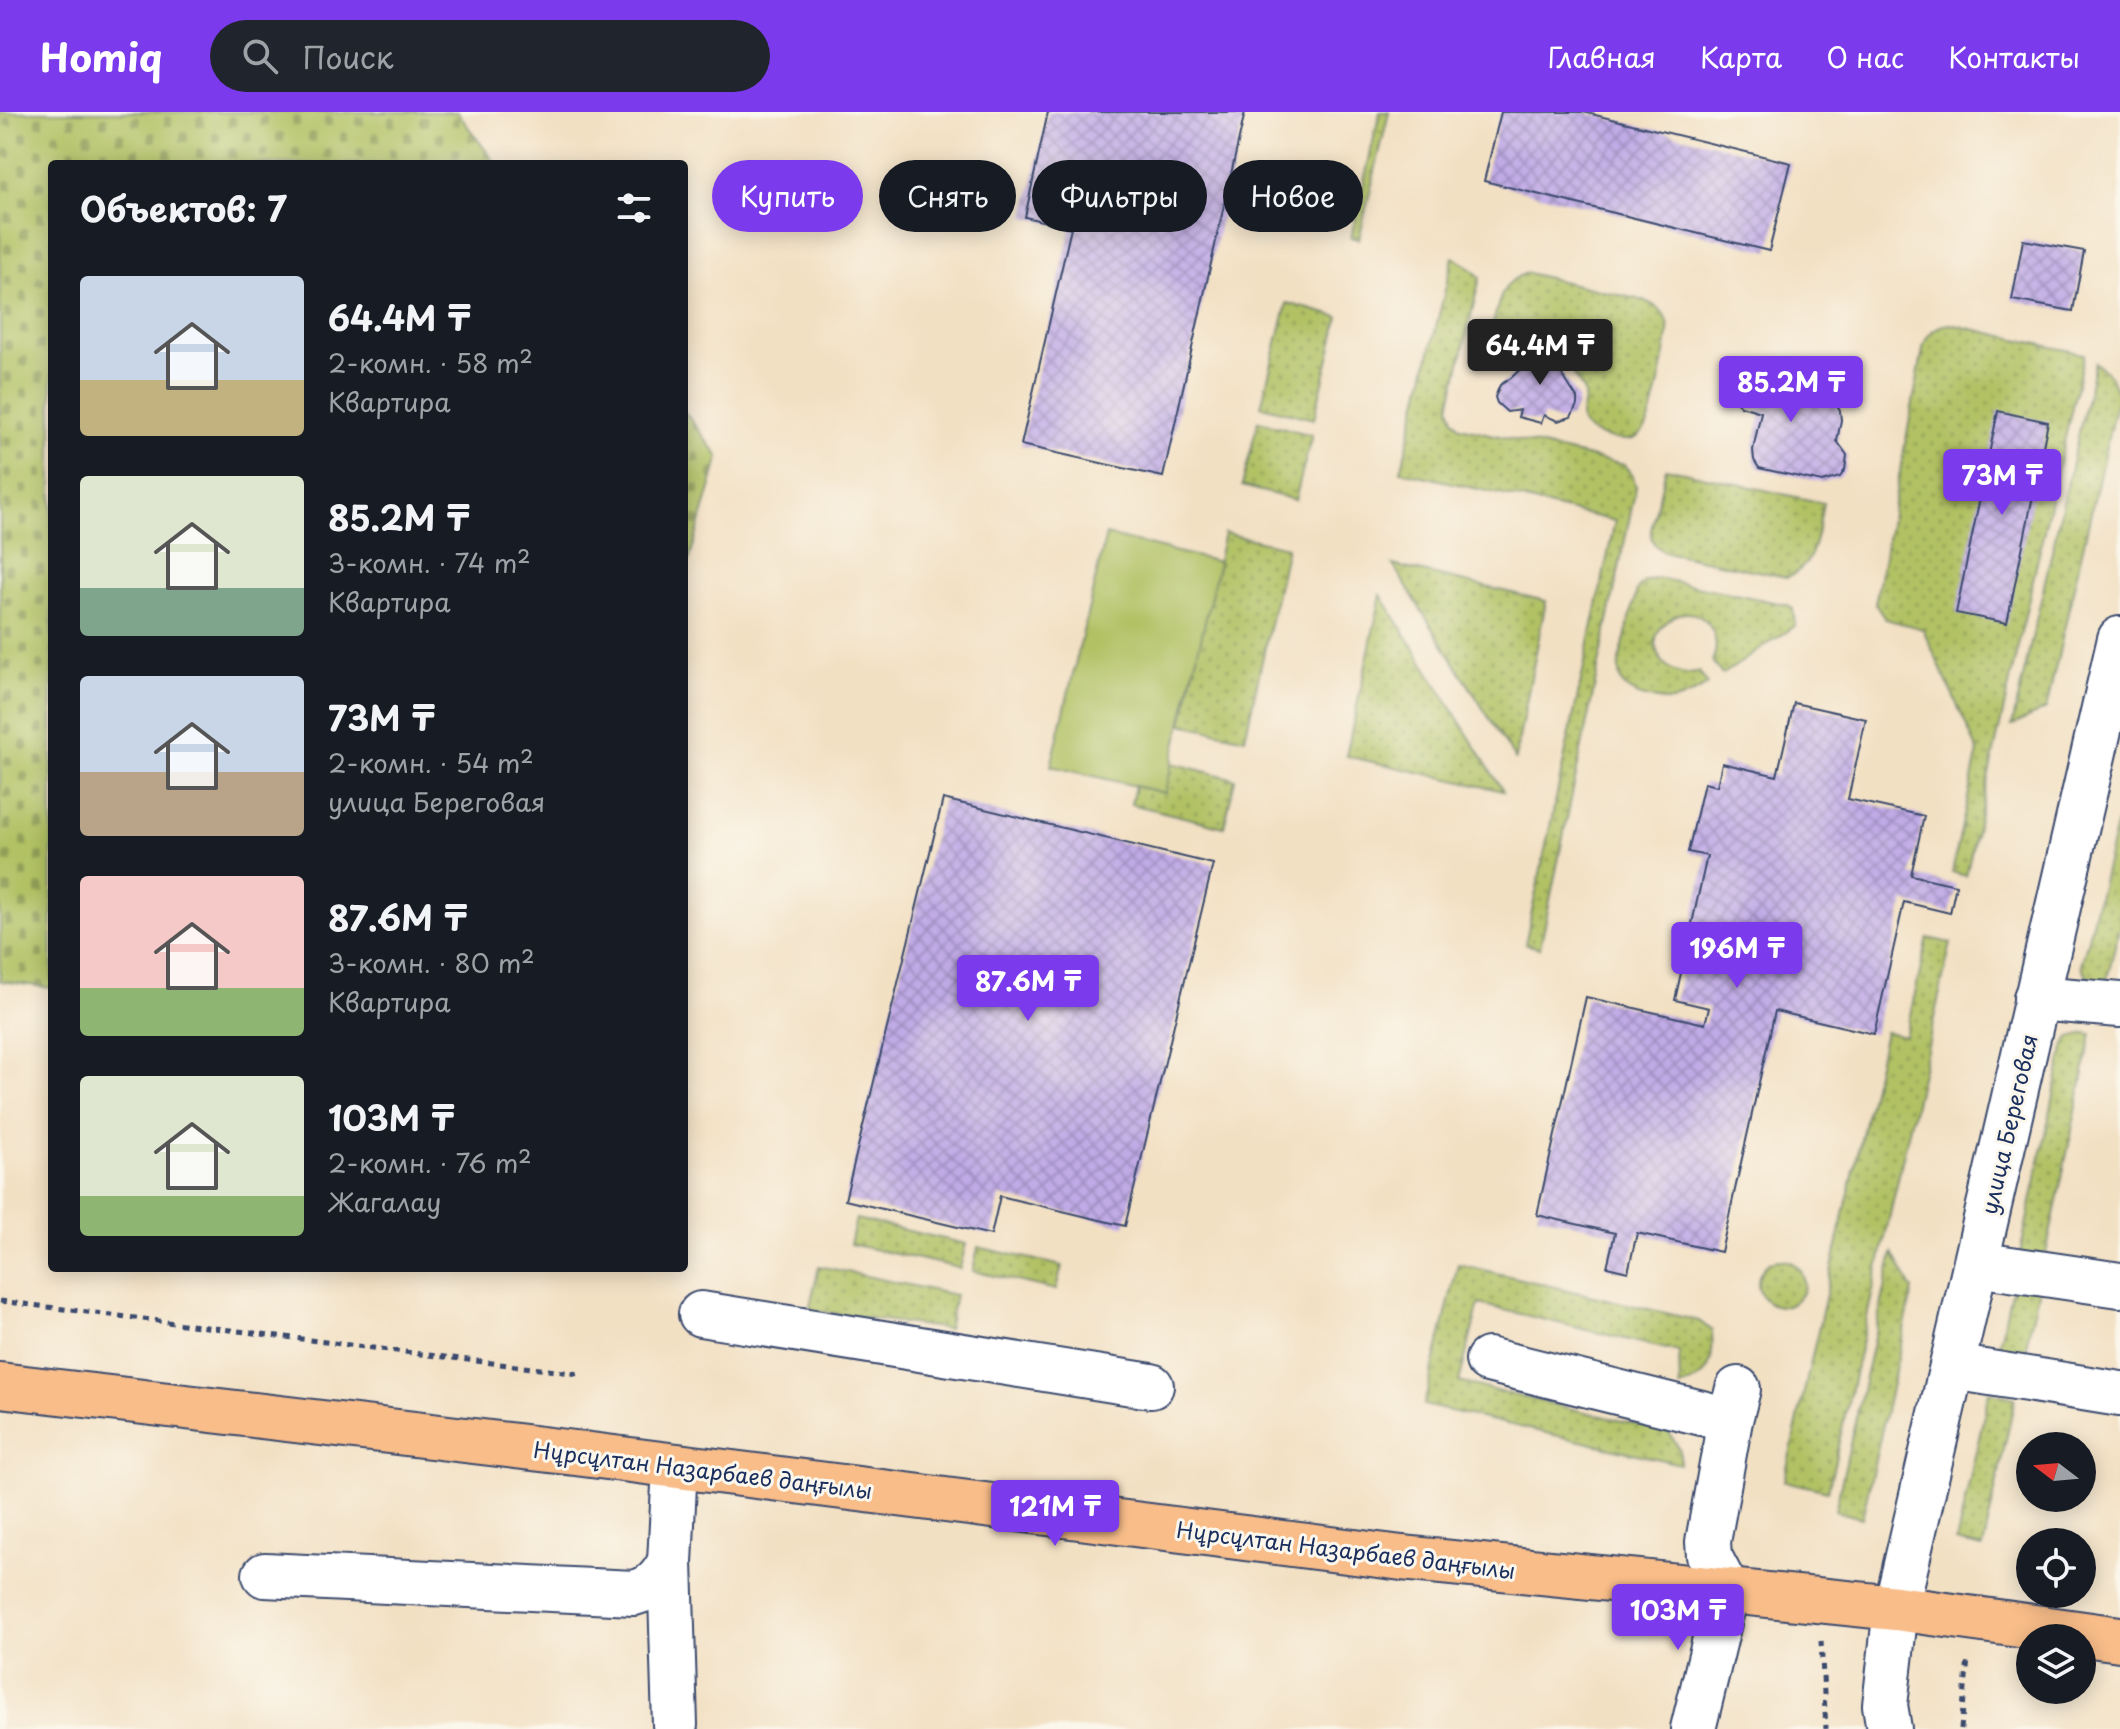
<!DOCTYPE html>
<html lang="ru">
<head>
<meta charset="utf-8">
<style>
  :root { --surface:#171b24; --page:#20242c; --text:#f1f3f6; --muted:#9ea1a6; --accent:#7c3aed }
  body { margin:0; font-family:"Playpen Sans",sans-serif; background:var(--page); color:var(--text); height:100vh; display:flex; flex-direction:column; font-size:30px; white-space:nowrap }
  * { box-sizing:border-box; margin:0 }
  p { font-size:26px; color:var(--muted) }
  .icon { flex:none; width:44px; height:44px; fill:none; stroke:currentColor; stroke-width:2; stroke-linecap:round; stroke-linejoin:round }
  .map { position:relative; flex:1; overflow:hidden }
  .side { position:absolute; left:48px; top:48px; width:640px; height:1112px; display:flex; flex-direction:column; background:var(--surface); border-radius:8px; box-shadow:0 4px 20px #0003 }
  .side>* { flex:none }
  .top-card { position:absolute; left:712px; top:48px; width:760px; height:72px; display:flex; gap:16px }
  .needle { width:52px; rotate:286deg }
  .tools { position:absolute; left:2016px; top:1320px; display:grid; gap:16px }
  .tools a { display:grid; place-items:center; width:80px; height:80px; border-radius:50%; background:var(--surface); box-shadow:0 4px 20px #0003; font-size:40px }
  .price { position:absolute; translate:-50% -68px; padding:0 18px; border-radius:8px; background:var(--accent); color:#fff; font-size:26px; line-height:52px; filter:drop-shadow(0 2px 4px #0008) }
  .price::after { content:''; position:absolute; left:50%; top:48px; width:24px; height:18px; margin-left:-12px; background:inherit; clip-path:polygon(0 0,100% 0,50% 100%) }
  .price.selected { background:#222; color:#fff }
  ul { padding:0; list-style:none }
  li { display:flex; align-items:center; gap:24px; height:200px; padding:0 32px }
  li span { display:grid; place-items:center; flex:none; width:224px; height:160px; border-radius:8px; color:#555 }
  li>.icon { margin-inline-start:auto }
  span .icon { width:96px; height:96px; fill:#fffc; stroke-width:1 }
  li b { font-size:34px }
  h2 { display:flex; justify-content:space-between; align-items:center; height:96px; padding:0 32px; font-size:34px }
  .tag { padding:0 28px; border-radius:36px; background:var(--surface); box-shadow:0 4px 20px #0003; font-size:28px; line-height:72px }
  .tag.selected { background:var(--accent); color:#fff }
  header { display:flex; align-items:center; gap:48px; box-sizing:border-box; height:112px; padding:0 40px; background:var(--accent); color:#fff }
  header strong { font-size:38px }
  nav { display:flex; gap:44px; margin-inline-start:auto; font-size:28px }
  .search { width:560px; height:72px; background:var(--page); display:flex; align-items:center; gap:20px; box-sizing:border-box; padding:0 28px; border-radius:44px; color:var(--muted); font-size:30px }
  .map>svg:first-child { display:block }
</style>
</head>
<body>
<header>
<strong>Homiq</strong>
<div class="search"><svg class="icon" aria-label="search" viewBox="0 0 24 24"><circle cx="10" cy="10" r="6"/><path d="M15 15l6 6"/></svg>Поиск</div>
<nav><a>Главная</a><a>Карта</a><a>О нас</a><a>Контакты</a></nav>
</header>
<div class="map">
<svg width="2120" height="1617" viewBox="0 0 2120 1617">
  <defs>
    <pattern id="green-dots" width="8" height="8" patternUnits="userSpaceOnUse" patternTransform="scale(2)"><rect width="8" height="8" fill="#b1c164"/><path d="M2 2h.1M6 6h.1" fill="none" stroke="#8f9d56" stroke-width="1.8" stroke-linecap="round"/></pattern>
    <pattern id="cemetery-stones" width="16" height="16" patternUnits="userSpaceOnUse" patternTransform="scale(2)"><rect width="16" height="16" fill="#b1c164"/><path d="M2 7V4a2 2 0 0 1 4 0v3zM10 15v-3a2 2 0 0 1 4 0v3z" fill="#8f9d56"/></pattern>
    <pattern id="building-cross-hatch" width="8" height="8" patternUnits="userSpaceOnUse" patternTransform="scale(2)"><rect width="8" height="8" fill="#c1abe6"/><path d="M0 0l8 8M0 8l8-8" fill="none" stroke="#9c8cbe"/></pattern>
  </defs>
  <rect width="100%" height="100%" fill="#fbf7ec"/>
  <filter id="ink" filterUnits="userSpaceOnUse"><feTurbulence type="fractalNoise" baseFrequency=".0125" numOctaves="2"/><feDisplacementMap in="SourceGraphic" scale="16" xChannelSelector="R" yChannelSelector="G"/><feConvolveMatrix kernelMatrix="1 2 1 2 8 2 1 2 1" color-interpolation-filters="sRGB"/></filter>
  <filter id="wash" filterUnits="userSpaceOnUse"><feTurbulence type="fractalNoise" baseFrequency=".006" numOctaves="4" result="noise"/><feDisplacementMap in="SourceGraphic" scale="32" xChannelSelector="R" yChannelSelector="G"/><feGaussianBlur stdDeviation="1.8" result="paint"/><feColorMatrix in="noise" values="0 0 0 0 0 0 0 0 0 0 0 0 0 0 0 0 0 1.4 0 .05"/><feComposite in="paint" operator="in"/></filter>
  <g filter="url(#wash)">
    <rect width="100%" height="100%" fill="#f2e0c3"/>
    <!-- green -->
    <g fill="url(#green-dots)" stroke="#667861" stroke-width="2">
      <path d="M1380,0H1389L1359,127L1351,125Z"/>
      <path d="M1453,145L1467,153L1480,165L1450,294L1454,307L1460,315L1624,353L1633,364L1636,375L1540,836L1525,832L1615,409L1401,359Z"/>
      <path d="M1527,161L1645,189C1657,194 1666,201 1668,215C1670,226 1652,307 1646,316C1641,323 1634,329 1625,328C1612,328 1580,322 1581,305C1581,297 1586,289 1584,281C1583,275 1577,270 1575,265C1568,248 1585,231 1558,217C1530,202 1519,237 1496,229L1491,220C1498,195 1499,169 1527,161Z"/>
      <path d="M1287,191L1339,205L1314,307L1261,294Z"/>
      <path d="M1950,212L2084,242L1966,764L1952,760L1978,639L1923,517L1885,507L1875,492L1924,232C1929,219 1937,213 1950,212Z"/>
      <path d="M2095,250L2111,265L2118,282L2046,597L2012,614Z"/>
      <path d="M1258,309L1312,323L1295,388L1242,374Z"/>
      <path d="M1666,356L1823,391C1817,418 1817,456 1786,465L1665,440C1655,435 1650,429 1651,418Z"/>
      <path d="M1224,421L1287,435L1245,626L1182,612Z"/>
      <path d="M1393,453L1546,489L1515,647Z"/>
      <path d="M1657,466L1788,493L1793,497L1795,514L1722,563L1712,549C1727,519 1694,485 1667,509C1639,532 1668,571 1699,560L1708,573C1680,588 1677,594 1645,585C1610,576 1618,554 1625,526C1629,510 1633,494 1637,478L1644,470Z"/>
      <path d="M1381,483L1503,679L1346,644Z"/>
      <path d="M1172,651L1235,667L1224,715L1131,692L1135,674L1165,681Z"/>
      <path d="M2120,698V813L2106,871C2092,870 2088,866 2081,854Z"/>
      <path d="M1928,826L1951,831L1828,1379L1784,1369L1885,920L1905,924Z"/>
      <path d="M2086,921L2092,922L2044,1151L2019,1146L2065,932L2071,925Z"/>
      <path d="M856,1107L966,1132L960,1156L850,1132Z"/>
      <path d="M978,1135L1062,1154L1056,1178L973,1159Z"/>
      <path d="M1893,1141L1913,1178L1862,1406L1835,1399Z"/>
      <circle cx="1781" cy="1171" r="23"/>
      <path d="M1458,1152L1699,1209L1712,1219C1714,1248 1711,1267 1680,1275L1679,1240L1479,1192L1459,1270L1669,1320L1680,1338V1352L1424,1293Z"/>
      <path d="M819,1154L955,1183L948,1217L809,1198Z"/>
      <path d="M2013,1171L2039,1176L2023,1247L1997,1242Z"/>
      <path d="M1989,1280L2015,1286L1983,1436L1956,1430Z"/>
    </g>
    <!-- cemetery -->
    <g fill="url(#cemetery-stones)" stroke="#667861" stroke-width="2">
      <path d="M0,0H457L496,52H52V876L0,869Z"/>
      <path d="M684,299L719,345L684,467Z"/>
    </g>
    <!-- pitch -->
    <path fill="#b1c164" stroke="#667861" stroke-width="2" d="M1106,423L1219,450L1165,681L1051,654Z"/>
    <g id="blocks">
      <!-- building -->
      <g fill="url(#building-cross-hatch)">
        <path d="M1048,0H1245L1163,365L1021,333L1071,116L1025,105Z"/>
        <path d="M1501,0H1583L1791,51L1769,139L1484,69Z"/>
        <path d="M2023,128L2084,139L2073,199L2012,188Z"/>
        <path d="M1546,229L1553,231L1564,240L1566,248L1561,261L1577,286V293L1571,305L1558,309L1544,303L1541,311L1518,305L1520,298L1507,300L1497,291L1495,285L1500,273L1511,266L1528,250L1533,236Z"/>
        <path d="M1750,252L1813,268L1811,283L1834,289L1840,299L1841,308L1837,329L1847,343L1845,358L1840,365L1822,370L1759,356L1754,348L1753,338L1761,300L1741,294L1732,285L1731,273L1734,264L1741,256Z"/>
        <path d="M1998,299L2048,310L2007,511L1956,501Z"/>
        <path d="M1794,591L1866,607L1848,687L1924,704L1911,763L1956,773L1950,801L1904,790L1874,922L1775,899L1721,1140L1637,1121L1628,1160L1607,1155L1615,1121L1537,1103L1586,885L1705,912L1709,896L1675,888L1707,744L1688,740L1704,671L1717,674L1722,651L1777,664Z"/>
        <path d="M943,687L1213,752L1125,1114L1000,1084L991,1123L845,1088Z"/>
      </g>
    </g>
  </g>
  <g filter="url(#ink)">
    <use href="#blocks" fill-opacity="0" stroke="#3b4a6d" stroke-width="2"/>
    <g fill="none" stroke-linecap="round" stroke-linejoin="round">
      <!-- minor casing -->
      <g stroke="#3b4a6d" stroke-width="48">
        <g id="minor">
          <path d="M2036,886L2120,893"/>
          <path d="M1976,1152L2120,1173"/>
          <path d="M701,1202L1151,1274"/>
          <path d="M1488,1248L1730,1308"/>
          <path d="M1953,1255L2120,1282"/>
          <path d="M675,1354L670,1450L675,1613"/>
          <path d="M265,1463L634,1481C653,1476 661,1467 670,1450"/>
          <path d="M1693,1617L1727,1478L1709,1444L1708,1430L1730,1308L1738,1277"/>
          <path d="M1889,1617L1885,1593L1896,1496L2120,527"/>
        </g>
      </g>
      <!-- major casing -->
      <g stroke="#3b4a6d" stroke-width="48">
        <path id="major" d="M0,1273L575,1341L1402,1446L1896,1496L2120,1527"/>
      </g>
      <!-- path -->
      <g stroke="#3b4a6d" stroke-width="5" stroke-dasharray="6 6" stroke-linecap="butt">
        <path d="M0,1189L580,1262"/>
        <path d="M1821,1529L1826,1617"/>
        <path d="M1961,1617L1968,1547"/>
      </g>
      <!-- minor -->
      <use href="#minor" stroke="#fff" stroke-width="44"/>
      <!-- major -->
      <use href="#major" stroke="#f8bd89" stroke-width="44"/>
    </g>
  </g>
  <g text-anchor="middle" dominant-baseline="central" stroke-width="6" stroke-linejoin="round" paint-order="stroke">
    <!-- street labels -->
    <g font-size="22" fill="#1b2f5e" stroke="#fbf7ec">
      <text transform="translate(2008 1012) rotate(-77)">улица Береговая</text>
      <text transform="translate(703 1357) rotate(7)">Нұрсұлтан Назарбаев даңғылы</text>
      <text transform="translate(1346 1437) rotate(7)">Нұрсұлтан Назарбаев даңғылы</text>
    </g>
  </g>
</svg>
<div class="tools">
<a><svg class="needle" viewBox="-14 -14 28 28"><path d="M0-13l5 13h-10z" fill="#e53935"/><path d="M0 13l5-13h-10z" fill="#9ea1a6"/></svg></a>
<a><svg class="icon" aria-label="locate" viewBox="0 0 24 24"><circle cx="12" cy="12" r="6"/><path d="M12 2v4M12 18v4M2 12h4M18 12h4"/></svg></a>
<a><svg class="icon" aria-label="layers" viewBox="0 0 24 24"><path d="M12 4l9 5-9 5-9-5zM3 14l9 5 9-5"/></svg></a>
</div>
<b class="price selected" style="left:1540px;top:275px">64.4M ₸</b>
<b class="price" style="left:1791px;top:312px">85.2M ₸</b>
<b class="price" style="left:2002px;top:405px">73M ₸</b>
<b class="price" style="left:1737px;top:878px">196M ₸</b>
<b class="price" style="left:1028px;top:911px">87.6M ₸</b>
<b class="price" style="left:1055px;top:1436px">121M ₸</b>
<b class="price" style="left:1678px;top:1540px">103M ₸</b>
<div class="top-card">
<a class="tag selected">Купить</a>
<a class="tag">Снять</a>
<a class="tag">Фильтры</a>
<a class="tag">Новое</a>
</div>
<section class="side">
<h2>Объектов: 7<svg class="icon" aria-label="filters" viewBox="0 0 24 24"><path d="M4 7h16M4 17h16"/><circle cx="9" cy="7" r="2"/><circle cx="15" cy="17" r="2"/></svg></h2>
<ul>
<li><span style="background:linear-gradient(#c9d6e8 65%,#c2b280 0)"><svg class="icon" aria-label="home" viewBox="0 0 24 24"><path d="M3 11l9-7 9 7M6 9v11h12V9"/></svg></span><div><b>64.4M ₸</b><p>2-комн. · 58 m²</p><p>Квартира</p></div></li>
<li><span style="background:linear-gradient(#dfe7d0 70%,#7fa58c 0)"><svg class="icon" aria-label="home" viewBox="0 0 24 24"><path d="M3 11l9-7 9 7M6 9v11h12V9"/></svg></span><div><b>85.2M ₸</b><p>3-комн. · 74 m²</p><p>Квартира</p></div></li>
<li><span style="background:linear-gradient(#c9d6e8 60%,#b9a48a 0)"><svg class="icon" aria-label="home" viewBox="0 0 24 24"><path d="M3 11l9-7 9 7M6 9v11h12V9"/></svg></span><div><b>73M ₸</b><p>2-комн. · 54 m²</p><p>улица Береговая</p></div></li>
<li><span style="background:linear-gradient(#f6c9c9 70%,#8fb573 0)"><svg class="icon" aria-label="home" viewBox="0 0 24 24"><path d="M3 11l9-7 9 7M6 9v11h12V9"/></svg></span><div><b>87.6M ₸</b><p>3-комн. · 80 m²</p><p>Квартира</p></div></li>
<li><span style="background:linear-gradient(#dfe7d0 75%,#8fb573 0)"><svg class="icon" aria-label="home" viewBox="0 0 24 24"><path d="M3 11l9-7 9 7M6 9v11h12V9"/></svg></span><div><b>103M ₸</b><p>2-комн. · 76 m²</p><p>Жагалау</p></div></li>
</ul>
</section>
</div>
</body>
</html>
